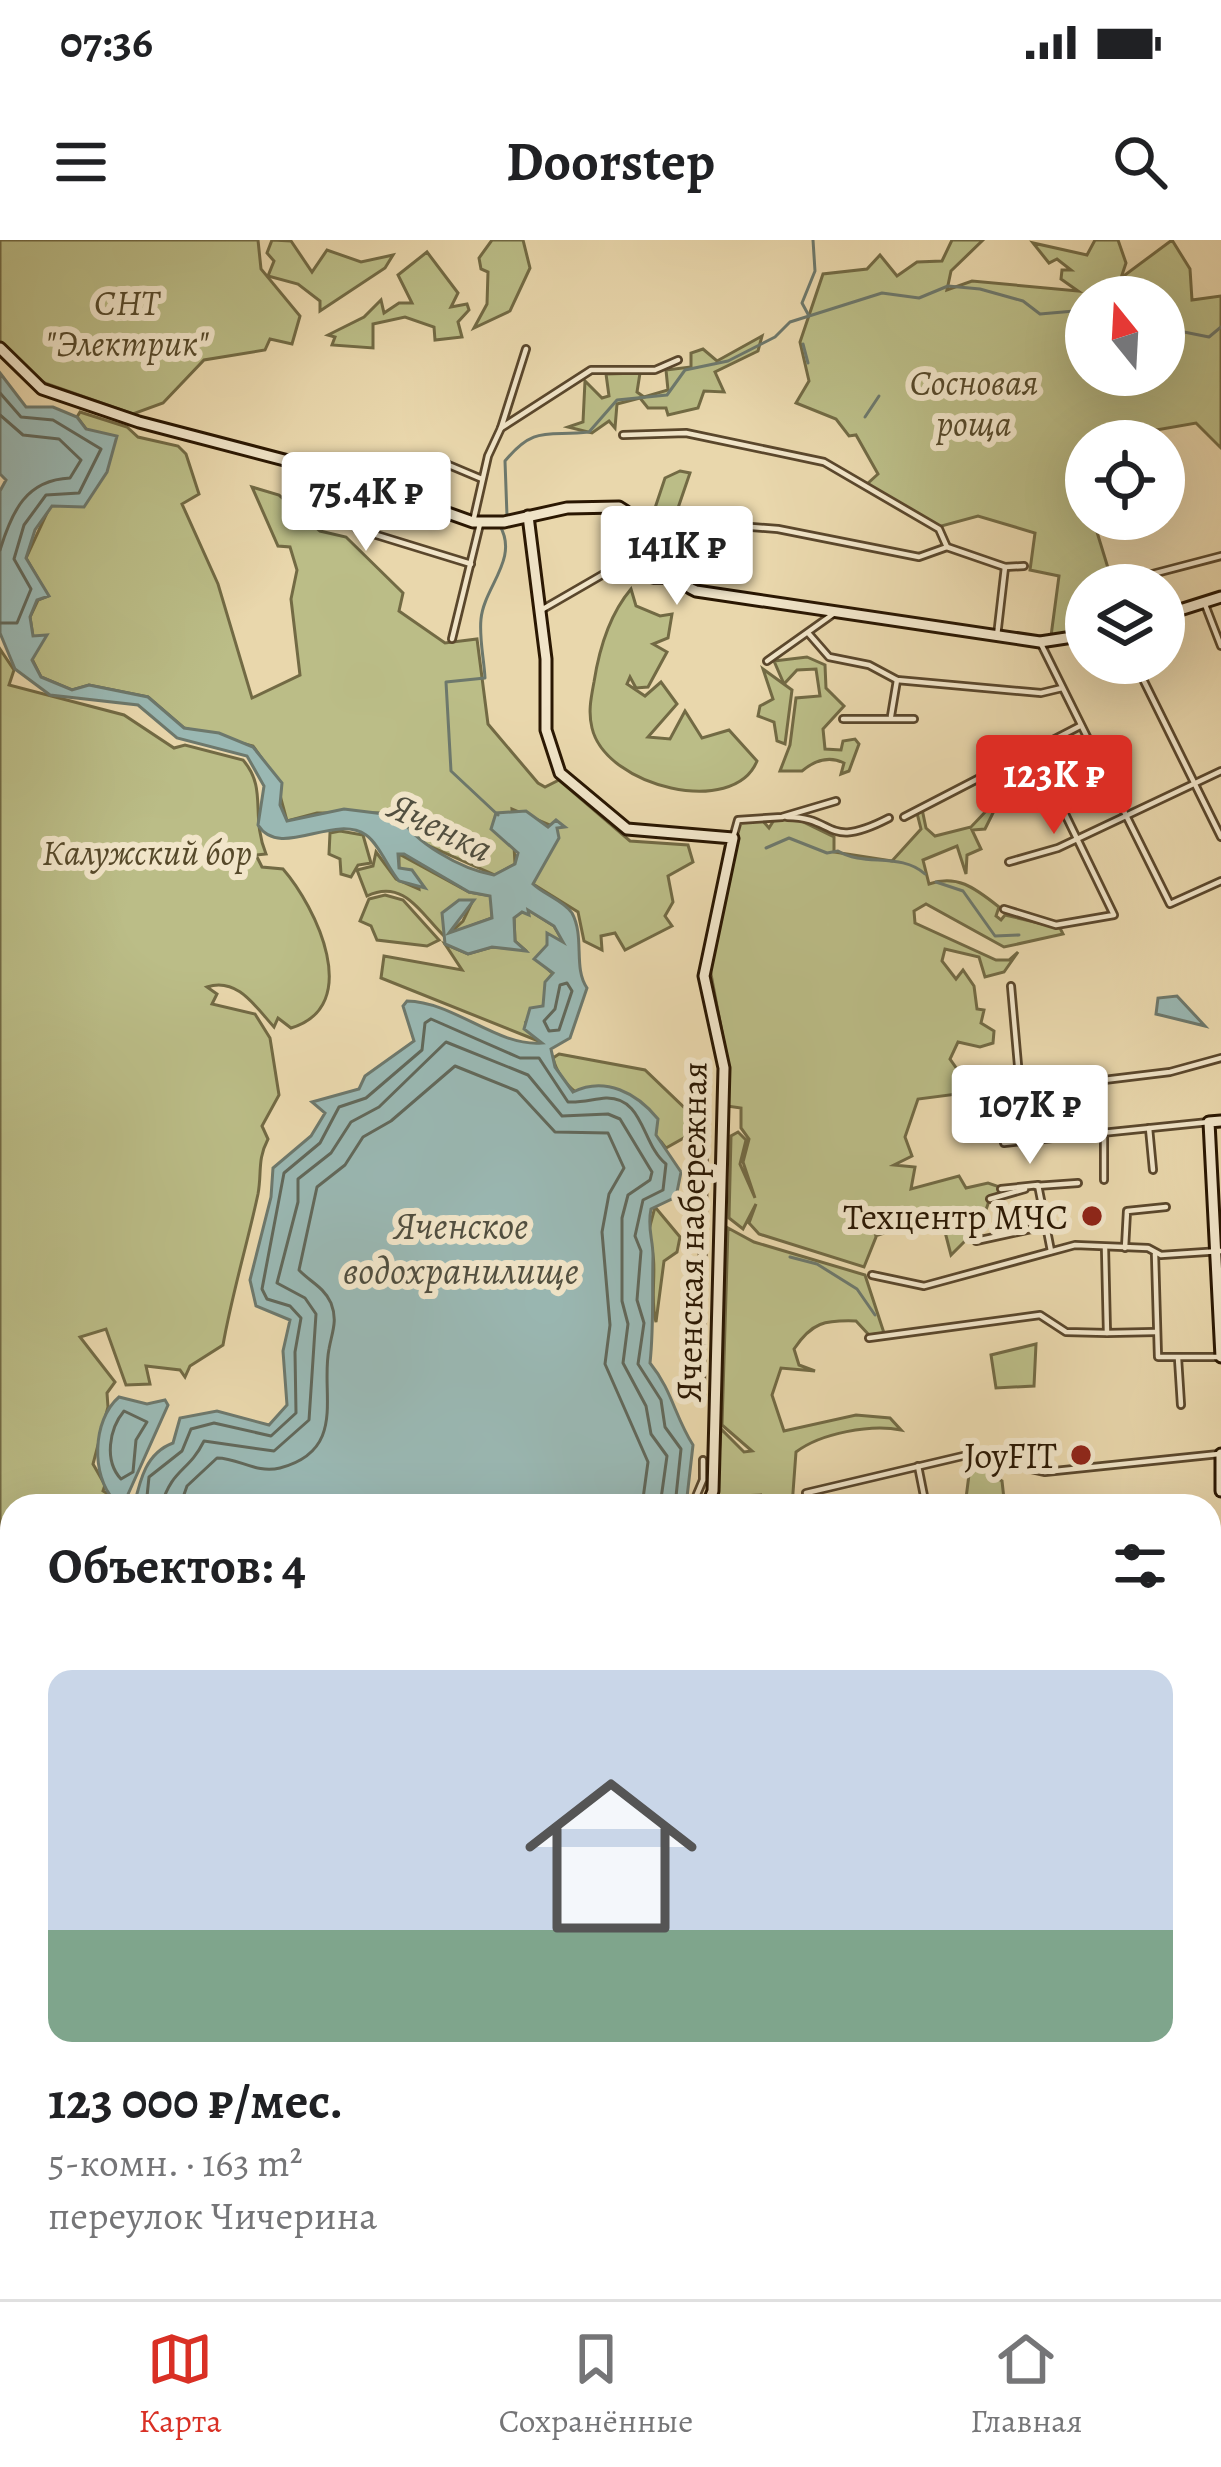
<!DOCTYPE html>
<html lang="ru">
<head>
<meta charset="utf-8">
<style>
  :root { --surface:#fff; --page:#f2f2f2; --text:#202124; --muted:#757577; --line:#e0e0e0; --accent:#d93025 }
  body { margin:0; font-family:Alegreya,serif; background:var(--page); color:var(--text); height:100vh; display:flex; flex-direction:column; font-size:45px; white-space:nowrap }
  * { box-sizing:border-box; margin:0 }
  p { font-size:39px; color:var(--muted) }
  .icon { flex:none; width:66px; height:66px; fill:none; stroke:currentColor; stroke-width:2; stroke-linecap:round; stroke-linejoin:round }
  .map { position:relative; flex:1; overflow:hidden }
  .side { position:absolute; left:0px; top:1254px; width:1221px; height:807px; display:flex; flex-direction:column; background:var(--surface); border-radius:36px 36px 0 0; box-shadow:0 12px 48px #0002 }
  .side>* { flex:none }
  .needle { width:78px; rotate:342deg }
  .controls { position:absolute; left:1065px; top:36px; display:grid; gap:24px }
  .controls a { display:grid; place-items:center; width:120px; height:120px; border-radius:50%; background:var(--surface); box-shadow:0 12px 48px #0002; font-size:60px }
  .price { position:absolute; translate:-50% -102px; padding:0 27px; border-radius:12px; background:#fff; color:#222; font-size:39px; line-height:78px; filter:drop-shadow(0 3px 6px #0008) }
  .price::after { content:''; position:absolute; left:50%; top:72px; width:36px; height:27px; margin-left:-18px; background:inherit; clip-path:polygon(0 0,100% 0,50% 100%) }
  .price.active { background:var(--accent); color:#fff }
  ul { padding:0; list-style:none }
  li { display:grid; align-content:center; gap:24px; height:636px; padding:0 48px }
  li+li { border-top:3px solid var(--line) }
  li span { display:grid; place-items:center; height:372px; border-radius:24px; color:#555 }
  li>.icon { margin-inline-start:auto }
  span .icon { width:216px; height:216px; fill:#fffc; stroke-width:1 }
  li b { font-size:51px }
  h2 { display:flex; justify-content:space-between; align-items:center; height:144px; padding:0 48px; font-size:51px }
  .status { display:flex; justify-content:space-between; align-items:center; height:84px; padding:0 60px; background:var(--surface); direction:ltr }
  .status svg { height:33px; fill:currentColor }
  header { display:flex; justify-content:space-between; align-items:center; height:156px; padding:0 48px; background:var(--surface); font-size:54px; font-weight:700 }
  .tabs { display:flex; justify-content:space-around; align-items:center; height:168px; border-top:3px solid var(--line); background:var(--surface); font-size:33px; color:var(--muted) }
  .tabs a { display:grid; justify-items:center; gap:6px }
  .tabs .active { color:var(--accent) }
  .map>svg:first-child { display:block }
</style>
</head>
<body>
<div class="status"><b>07:36</b><svg viewBox="0 0 49 12"><path d="M0 12V9h3v3zM5 12V6h3v6zM10 12V3h3v9zM15 12V0h3v12zM26 1h20v11H26zM47 4h2v5h-2z"/></svg></div>
<header><svg class="icon" aria-label="menu" viewBox="0 0 24 24"><path d="M4 6h16M4 12h16M4 18h16"/></svg>Doorstep<svg class="icon" aria-label="search" viewBox="0 0 24 24"><circle cx="10" cy="10" r="6"/><path d="M15 15l6 6"/></svg></header>
<div class="map">
<svg width="1221" height="2059" viewBox="0 0 1221 2059">
  <rect width="100%" height="100%" fill="#e9d7ac"/>
  <filter id="stains"><feTurbulence type="fractalNoise" baseFrequency=".00167" numOctaves="4"/><feColorMatrix values="0 0 0 0 .2 0 0 0 0 .09 0 0 0 0 .02 0 0 0 .5 -.17"/></filter>
  <radialGradient id="worn" r=".72"><stop offset=".6" stop-color="#630" stop-opacity="0"/><stop offset="1" stop-color="#630" stop-opacity=".3"/></radialGradient>
  <!-- green -->
  <g fill="#bbbd87" stroke="#726a44" stroke-width="3" fill-rule="evenodd">
    <path d="M0,0H258L261,29L300,76L292,104L270,99L265,110L204,120L163,163L133,174L36,140L0,101Z"/>
    <path d="M272,0L291,1L312,32L327,10L361,22L393,15L385,28L320,71V61L298,44L268,36L274,21L267,13Z"/>
    <path d="M492,0H523L530,28L510,71L474,88L487,64L488,32L481,29L479,18Z"/>
    <path d="M952,0H983L951,31L947,50L972,41L1078,51L1061,39L1062,30H1071L1057,19L1049,23L1033,3L1087,15L1095,0H1118L1126,23L1121,38L1172,0L1190,29L1192,60L1221,56V208L1196,183L1122,196L1124,201H1086V279H1093L1112,341L1086,345V389L1051,396L1059,336L1030,330L1035,293L978,276L938,287L866,245L878,234L856,195L849,196L836,179L796,163L809,141L800,102L823,34L867,29L880,15L897,36L917,22L942,21ZM1086,57H1164V135H1086Z"/>
    <path d="M427,12L458,53L451,67L467,64L469,70L458,82L462,97L435,100L434,87L405,77L373,84V108L332,105L335,97L328,95L364,77L381,60L384,73L399,63H412L398,35Z"/>
    <path d="M762,96L758,111L715,132L724,152L704,151L698,168L668,175L666,168H648L640,158L617,164L615,188L609,181L592,193L568,187L583,182L585,141L602,158L609,156L606,134L640,133L637,152L644,157L668,150L666,130L691,127V113L703,109L717,121Z"/>
    <path d="M80,172L127,187L138,197L178,206L186,214L199,254L182,264L218,344L252,458L300,435L291,359L297,330L290,307L278,306L252,247L279,255L320,291L346,297L403,353L399,371L445,403L477,399L488,484L538,543L545,547L559,540L630,601L688,605L693,622L668,636L673,662L665,676L672,686L625,710L615,693L601,696L602,710L584,701L578,672L533,644L557,588L512,569L515,624L495,635L418,601L392,573H317L287,581L275,537L253,506L184,488L148,457L89,445L72,450L41,437L32,419L45,396L33,397L30,377L38,360L48,356L26,318L86,189L77,177Z"/>
    <path d="M680,231L690,233L678,268L683,278L667,272L654,279L650,268H655L665,238Z"/>
    <path d="M631,349L636,366L660,376L672,374L668,398L653,404L667,412L648,447L636,448L630,437L627,444L645,456L661,442L677,464L648,497L670,499L685,471L702,498L729,490L757,521C734,578 606,547 592,488C588,472 591,458 594,442C599,410 609,375 631,349Z"/>
    <path d="M0,409L14,430L9,445L124,475L174,508L185,505L243,520C268,549 250,575 266,614L256,615L262,627L283,629C316,667 364,766 291,788L278,778L274,787C255,766 237,737 207,747L217,754L212,764L255,774L270,798L279,855L262,886L268,899C257,920 262,933 258,954C247,1005 232,1054 223,1105L190,1126L185,1137L180,1130L146,1126L150,1144L126,1145L106,1089L80,1097L115,1142L107,1153L108,1167L93,1224L105,1245L103,1251L126,1266H12L11,1573L6,1565L0,1572Z"/>
    <path d="M807,417L825,425L826,448L844,466L823,489L825,509L841,510L843,501L855,499L859,504L849,531L841,534L844,523C828,515 814,521 802,531H780L790,505L796,458L820,456L816,429L797,430L784,444L774,421Z"/>
    <path d="M763,429L792,450L785,504L777,501L774,482L758,476L760,466L773,459Z"/>
    <path d="M989,568L993,573L985,589L972,590L981,609L967,615L966,634L957,606L923,620L929,644C956,634 974,647 999,667L996,676L1001,680L1005,675L1060,688L1063,694L1004,707L926,664L914,671L915,683L996,720H1009L1018,712L1004,732L985,737L979,717L945,709L942,721L956,739L963,730L974,746L977,769L984,770L981,783L994,791L993,803L980,807L958,802L950,819L964,839L965,853L918,859L905,897L912,916L894,925L915,927L911,949L959,936L966,948L988,943L1000,947L1001,958L989,961L976,999L970,996L951,1015L944,988L920,981L878,995L874,984L876,997L864,1027L759,994L749,983L756,964L743,989L729,978L731,896L738,892L746,900L740,924L755,958L743,922L749,899L741,888V868L727,866L728,824L710,729L740,581L762,580L769,588L774,580L797,579L834,597V612L892,621L921,589L917,573L922,569L926,588L935,596L971,587Z"/>
    <path d="M340,591L363,595L371,623L358,625L351,637L341,634L340,619L329,614L330,593Z"/>
    <path d="M376,612L396,639L419,649L418,639L399,629V614L469,652L492,656V678L449,694L463,681L472,662L448,673L445,697C421,674 404,638 367,656L357,630L373,626Z"/>
    <path d="M385,655L403,660L439,700L427,706L377,700L371,686L360,681L369,659Z"/>
    <path d="M527,669L554,686L564,703L548,704L538,720L553,734L543,766L526,782L546,804L381,738L384,716L462,730L445,704L468,714L492,707L524,709L515,701L514,677Z"/>
    <path d="M559,814L645,830L694,877L686,887L689,895L666,908C638,867 567,873 553,818Z"/>
    <path d="M655,967L680,997L677,1012L664,1021L656,1082C648,1055 661,1020 647,997Z"/>
    <path d="M728,988L754,1002L865,1035L884,1093L869,1095L856,1081C825,1080 812,1082 794,1109L799,1125L815,1131L781,1128L772,1155L784,1191L856,1175L890,1178L901,1190C871,1184 821,1193 796,1212L792,1266H713L721,1259L762,1255L716,1257L721,1189L744,1212L752,1211L722,1185Z"/>
    <path d="M1036,1104L1034,1146L996,1148L991,1115Z"/>
    <path d="M971,1219L992,1223L991,1235L1002,1241L1004,1259L1011,1266H965Z"/>
    <path d="M0,1593H10C16,1622 7,1652 9,1679H4Z"/>
  </g>
  <!-- water -->
  <g fill="#9ab8b3" stroke="#6d786c" stroke-width="3">
    <path d="M0,133L26,167H53L77,177L86,189L117,196L107,232L84,267L52,266L35,290L26,318L49,356L37,360L30,377L33,396L47,395L32,420L41,437L72,450L89,445L148,457L184,488L219,493L253,507L282,543L280,565L287,581L344,569L400,576C414,602 460,629 494,635L515,624L518,613L491,589L496,573L526,571L548,587L556,580L565,587L557,588L559,598L533,644C543,654 564,661 572,673C585,697 573,728 587,748L570,798L551,809L555,827L573,852C605,836 637,853 658,879L656,895L681,932L676,957L651,969C647,988 653,999 653,1016C652,1053 654,1086 650,1123C672,1150 675,1177 693,1205L686,1266H134C140,1240 146,1213 173,1203L180,1178L217,1171L269,1185L287,1165L283,1111L290,1080L256,1066L250,1040L271,957L273,928L311,896L325,873L312,862L359,849L365,836L414,801L403,766L407,761C455,762 497,807 542,803L524,789L530,768L543,766L545,742L553,733L534,719L547,705V693L563,702L554,686L528,670L529,675L522,672L514,678L515,701L526,711L492,707L468,714L445,704L442,673L459,660H474L449,693L492,678L490,656L469,652L404,614H398L399,628L412,630L425,648L399,641C388,628 379,604 366,595C334,573 280,620 258,585L264,546L247,516L177,498L138,465L50,455L15,429L0,393V251L6,240L0,234Z"/>
    <path d="M1177,756L1205,786L1156,774L1158,758Z"/>
    <path d="M119,1157L147,1164L165,1160L168,1165L125,1261L114,1260C91,1236 92,1180 119,1157Z"/>
    <path d="M12,1770V1881L0,1867V1812Z"/>
    <path d="M13,2049H342L339,2059H6Z"/>
  </g>
  <g fill="none" stroke-linecap="round" stroke-linejoin="round">
    <!-- shore -->
    <g stroke="#62685a" stroke-width="3">
      <path d="M0,153L21,177L53,180L101,209L79,253L46,255L24,285L14,319L31,349L17,383H0"/>
      <path d="M0,175L23,195L59,199L81,220L70,238C26,240 12,271 0,310"/>
      <path d="M567,743L572,751L559,790L549,791L544,781L555,769L560,745Z"/>
      <path d="M124,1171L147,1182L136,1200L133,1232L121,1239C104,1221 109,1189 124,1171Z"/>
      <path d="M146,1266L149,1237L182,1211L191,1189L214,1183L271,1196L296,1173L295,1112L301,1078L290,1066L267,1059L262,1049L284,933L320,903L339,867L366,858L422,810L425,783L431,779L520,818H539L568,862C581,863 593,859 606,858C644,857 642,905 666,924L663,950L643,960L635,996L641,1011L637,1060L644,1083L638,1124L661,1160L665,1187L681,1209L675,1266"/>
      <path d="M161,1266C173,1227 188,1233 204,1201L274,1211L309,1180L316,1074L305,1058L277,1043L298,962V939L331,913L351,882L379,867L446,802L528,835L562,876L608,874L620,879L652,932L650,940L628,955L622,978V1061L628,1084L623,1123L646,1166L651,1194L667,1216L660,1266"/>
      <path d="M180,1266L187,1246L217,1218C239,1218 256,1234 280,1228C348,1210 320,1153 329,1109C332,1092 338,1081 331,1063C324,1047 309,1041 299,1030L317,947L345,925L363,897L391,881L455,826L517,851L555,892L608,893L624,928L609,954L602,992L610,1085L605,1124L648,1222L642,1266"/>
    </g>
    <!-- stream -->
    <g stroke="#6d786c" stroke-width="3">
      <path d="M809,76L802,63L815,31L813,0"/>
      <path d="M1164,88L1209,97L1221,87"/>
      <path d="M803,104L808,123"/>
      <path d="M865,177L879,156"/>
      <path d="M507,276L505,221C535,184 549,197 589,192L617,160L667,155L685,130L728,121L775,97L790,82L882,53L919,58L948,46L980,49L1023,61L1040,74L1086,70"/>
      <path d="M498,575L451,531L446,442L485,438C484,419 479,398 481,379C484,347 519,319 500,286"/>
      <path d="M766,608L789,598L827,613L838,611C864,627 901,612 925,634"/>
      <path d="M936,642L963,651L995,696L1019,695"/>
      <path d="M790,1017L817,1024L857,1049L875,1075"/>
    </g>
    <!-- street casing -->
    <g stroke="#5a472c" stroke-width="10">
      <g id="street">
        <path d="M501,188L526,109"/>
        <path d="M623,195L686,193L824,222L939,289L947,307"/>
        <path d="M432,218L482,239"/>
        <path d="M362,242L350,275L357,289L471,324"/>
        <path d="M677,281L778,289L919,317L947,307L1005,327L1024,326"/>
        <path d="M473,282L488,216L501,188L591,130H655L678,120"/>
        <path d="M1137,338L1221,316"/>
        <path d="M1204,362L1221,406"/>
        <path d="M543,369L614,328L654,340H679"/>
        <path d="M809,394L829,417L869,425L897,440L1041,453L1062,448"/>
        <path d="M997,396L1005,327"/>
        <path d="M452,399L480,284"/>
        <path d="M1040,402L1170,664L1221,641"/>
        <path d="M767,421L836,372"/>
        <path d="M1135,423L1221,597"/>
        <path d="M891,476L897,440"/>
        <path d="M843,479H914"/>
        <path d="M787,577C837,577 825,611 889,578"/>
        <path d="M904,577L1080,486"/>
        <path d="M733,598L738,580L782,577L836,561"/>
        <path d="M1009,622L1058,608L1221,531"/>
        <path d="M1004,669L1056,685L1114,675L1034,510"/>
        <path d="M1011,746L1020,848"/>
        <path d="M988,854L1170,832L1221,818"/>
        <path d="M1149,888L1153,930"/>
        <path d="M1104,893V940"/>
        <path d="M1004,903L1209,882"/>
        <path d="M1036,946L1078,943"/>
        <path d="M1001,949L1038,945L1051,1011"/>
        <path d="M990,959L1025,949"/>
        <path d="M976,1001L1045,986"/>
        <path d="M1105,1008L1107,1093L1155,1092"/>
        <path d="M1125,1008L1127,971L1166,967"/>
        <path d="M1155,1014L1158,1117H1217"/>
        <path d="M872,1035L924,1046L1075,1005L1148,1008L1161,1015L1221,1011"/>
        <path d="M869,1098L1040,1075L1066,1092L1107,1093"/>
        <path d="M1178,1118L1181,1165"/>
        <path d="M701,1154L704,899"/>
        <path d="M918,1226L926,1266"/>
        <path d="M806,1253L967,1215L1045,1232L1219,1214"/>
        <path d="M692,1266L703,1240V1220"/>
        <path d="M1209,1330L1221,1329"/>
        <path d="M1209,1806L1221,1805"/>
        <path d="M1209,1892L1221,1897"/>
        <path d="M1209,2017L1218,1994"/>
        <path d="M609,2049L620,2055L624,2049"/>
        <path d="M344,2059L346,2049"/>
        <path d="M471,2059L476,2049"/>
        <path d="M759,2059L765,2049"/>
        <path d="M857,2059L863,2053L871,2057"/>
        <path d="M1193,2059L1197,2049"/>
      </g>
    </g>
    <!-- secondary casing -->
    <g stroke="#2a1702" stroke-width="15">
      <g id="secondary">
        <path d="M0,108L42,149L139,182L338,234L473,282H504L567,268L619,267C653,286 666,339 696,351L1040,402L1086,395"/>
        <path d="M528,276L546,419V490L560,533L627,589L733,598L704,736L724,828L713,1251L707,1266"/>
        <path d="M1164,375L1221,357"/>
        <path d="M1221,881L1209,882L1221,1117"/>
        <path d="M1221,1214V1251"/>
        <path d="M1209,1539L1221,1537"/>
        <path d="M1209,1986L1221,1992"/>
        <path d="M387,2059L390,2049"/>
        <path d="M1077,2059L1080,2049"/>
      </g>
    </g>
    <!-- primary casing -->
    <g stroke="#2a1702" stroke-width="18">
      <g id="primary">
        <path d="M1209,1695L1221,1694"/>
        <path d="M870,2059L875,2049"/>
      </g>
    </g>
    <!-- street -->
    <use href="#street" stroke="#f1e5c9" stroke-width="4.5"/>
    <!-- secondary -->
    <use href="#secondary" stroke="#f1e5c9" stroke-width="9"/>
    <!-- primary -->
    <use href="#primary" stroke="#e4bc76" stroke-width="12"/>
  </g>
  <!-- markers -->
  <g fill="#8f2418" stroke="#f1e5c9" stroke-width="4.5">
    <circle cx="1092" cy="976" r="12"/>
    <circle cx="1081" cy="1215" r="12"/>
  </g>
  <g text-anchor="middle" dominant-baseline="central" stroke-width="12" stroke-linejoin="round" paint-order="stroke">
    <!-- park labels -->
    <g font-size="36" font-style="italic" fill="#56492a" stroke="#f1e5c9">
      <text x="127" y="62">СНТ<tspan x="127" dy="41">"Электрик"</tspan></text>
      <text x="974" y="142">Сосновая<tspan x="974" dy="41">роща</tspan></text>
      <text x="147" y="612">Калужский бор</text>
    </g>
    <!-- poi labels -->
    <g font-size="36" fill="#2a1702" stroke="#f1e5c9" text-anchor="end">
      <text x="1068" y="976">Техцентр МЧС</text>
      <text x="1057" y="1215">JoyFIT</text>
    </g>
    <!-- street labels -->
    <g font-size="36" fill="#2a1702" stroke="#f1e5c9">
      <text transform="translate(691 992) rotate(-89)">Яченская набережная</text>
    </g>
    <!-- water labels -->
    <g font-size="39" font-style="italic" fill="#514f40" stroke="#f1e5c9">
      <text transform="translate(441 587) rotate(26)">Яченка</text>
      <text x="461" y="985">Яченское<tspan x="461" dy="45">водохранилище</tspan></text>
    </g>
  </g>
  <rect width="100%" height="100%" filter="url(#stains)"/>
  <rect width="100%" height="100%" fill="url(#worn)"/>
</svg>
<div class="controls">
<a><svg class="needle" viewBox="-14 -14 28 28"><path d="M0-13l5 13h-10z" fill="#e53935"/><path d="M0 13l5-13h-10z" fill="#757577"/></svg></a>
<a><svg class="icon" aria-label="locate" viewBox="0 0 24 24"><circle cx="12" cy="12" r="6"/><path d="M12 2v4M12 18v4M2 12h4M18 12h4"/></svg></a>
<a><svg class="icon" aria-label="layers" viewBox="0 0 24 24"><path d="M12 4l9 5-9 5-9-5zM3 14l9 5 9-5"/></svg></a>
</div>
<b class="price" style="left:366px;top:314px">75.4K ₽</b>
<b class="price" style="left:677px;top:368px">141K ₽</b>
<b class="price active" style="left:1054px;top:597px">123K ₽</b>
<b class="price" style="left:1030px;top:927px">107K ₽</b>
<section class="side">
<h2>Объектов: 4<svg class="icon" aria-label="filters" viewBox="0 0 24 24"><path d="M4 7h16M4 17h16"/><circle cx="9" cy="7" r="2"/><circle cx="15" cy="17" r="2"/></svg></h2>
<ul>
<li><span style="background:linear-gradient(#c9d6e8 70%,#7fa58c 0)"><svg class="icon" aria-label="home" viewBox="0 0 24 24"><path d="M3 11l9-7 9 7M6 9v11h12V9"/></svg></span><div><b>123 000 ₽/мес.</b><p>5-комн. · 163 m²</p><p>переулок Чичерина</p></div></li>
</ul>
</section>
</div>
<nav class="tabs">
<a class="active"><svg class="icon" aria-label="map" viewBox="0 0 24 24"><path d="M3 6l6-2 6 2 6-2v14l-6 2-6-2-6 2zM9 4v14M15 6v14"/></svg>Карта</a>
<a><svg class="icon" aria-label="saved" viewBox="0 0 24 24"><path d="M7 4h10v16l-5-4-5 4z"/></svg>Сохранённые</a>
<a><svg class="icon" aria-label="home" viewBox="0 0 24 24"><path d="M3 11l9-7 9 7M6 9v11h12V9"/></svg>Главная</a>
</nav>
</body>
</html>
